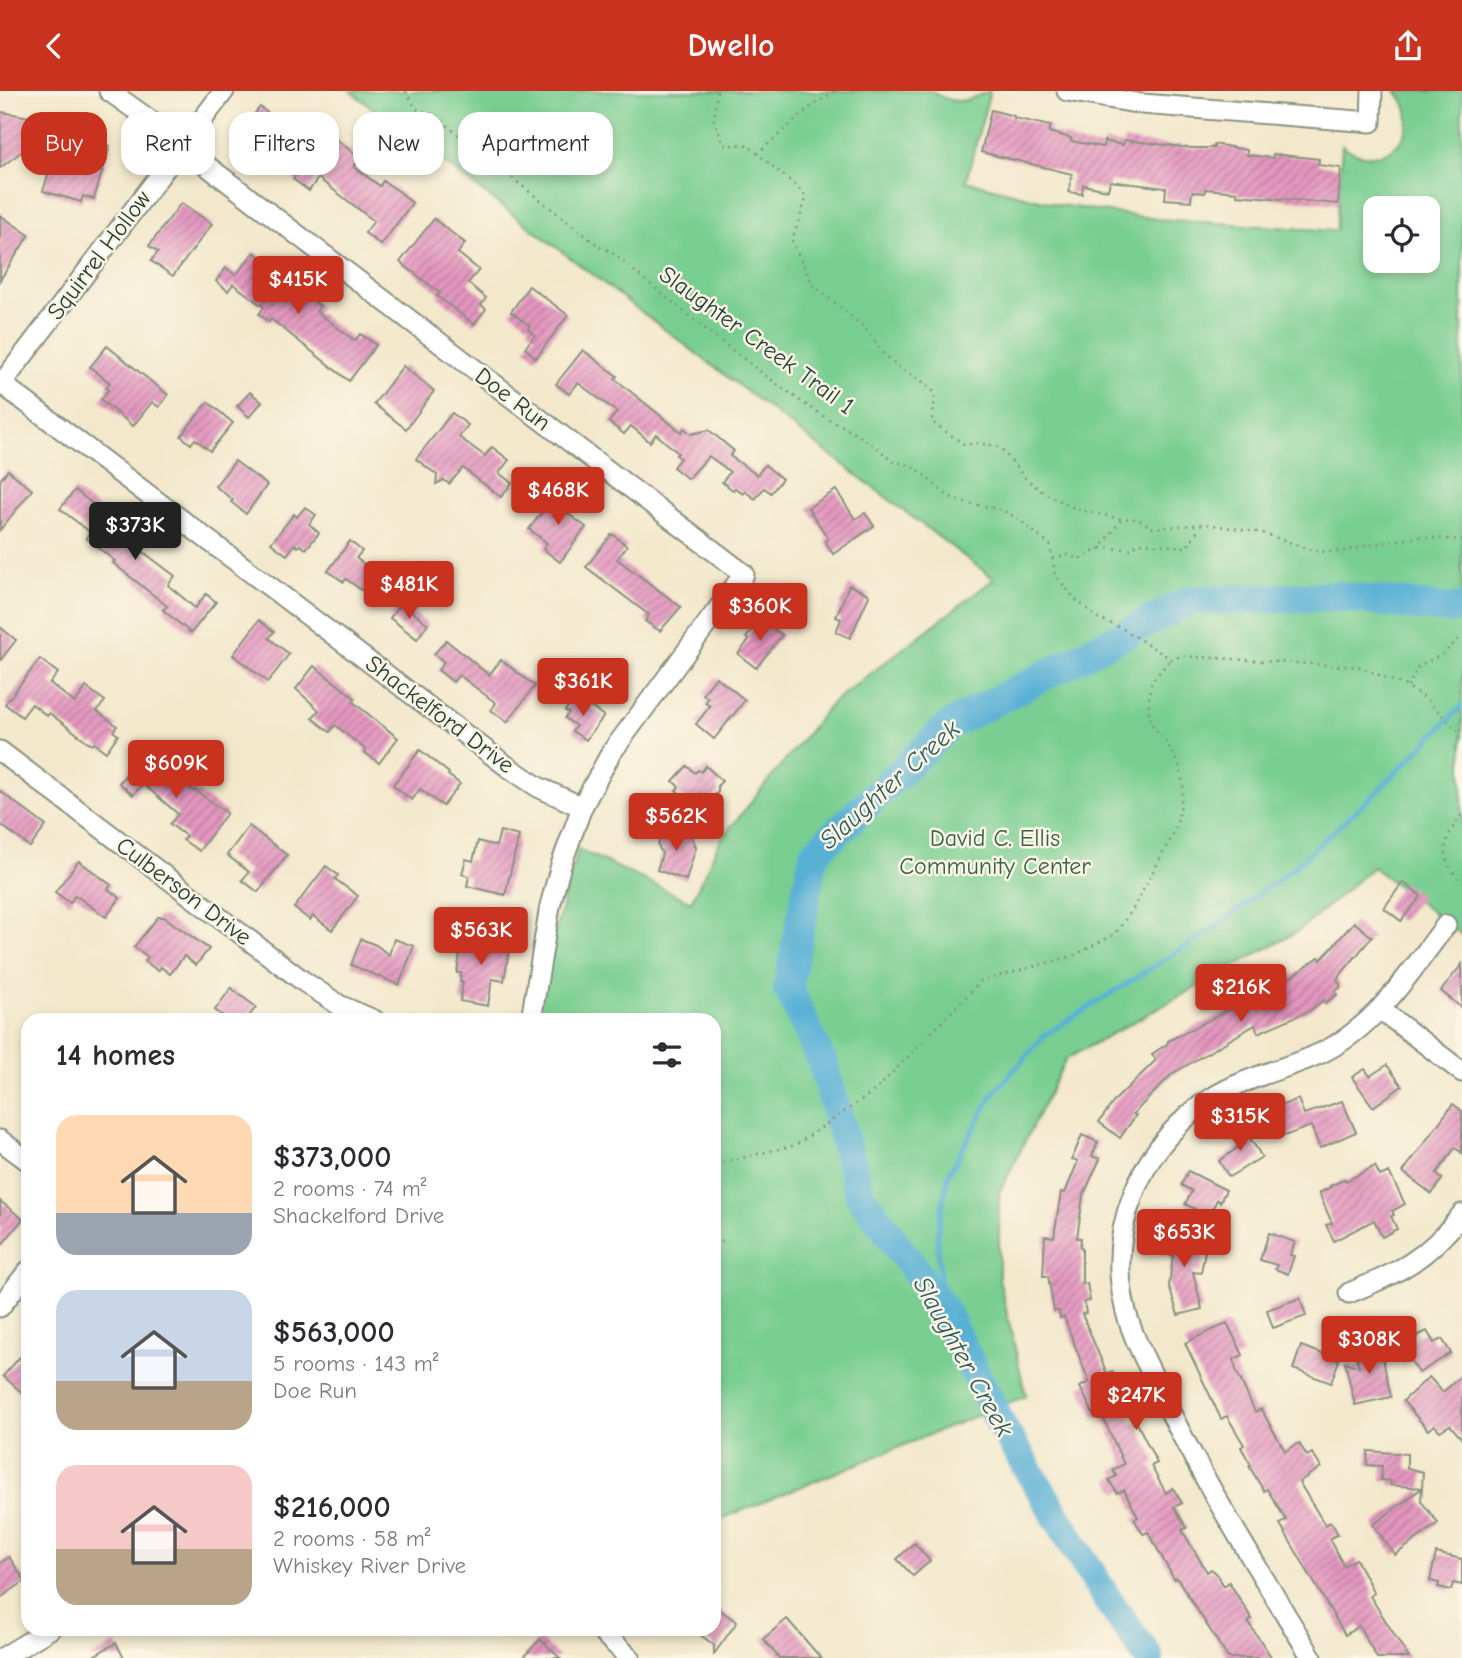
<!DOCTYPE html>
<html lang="en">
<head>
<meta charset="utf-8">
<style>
  :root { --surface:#fff; --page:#f7f7f7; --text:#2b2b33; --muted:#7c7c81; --accent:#c8321e }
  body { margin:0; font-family:"Comic Neue",sans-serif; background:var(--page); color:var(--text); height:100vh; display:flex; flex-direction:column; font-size:26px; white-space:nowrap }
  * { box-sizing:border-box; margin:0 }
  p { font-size:23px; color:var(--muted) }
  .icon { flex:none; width:38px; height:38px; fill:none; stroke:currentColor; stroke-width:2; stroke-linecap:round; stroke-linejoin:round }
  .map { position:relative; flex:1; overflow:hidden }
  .details { position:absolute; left:21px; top:922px; width:700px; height:623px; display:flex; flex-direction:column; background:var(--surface); border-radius:21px; box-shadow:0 4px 10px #0003 }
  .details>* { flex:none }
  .top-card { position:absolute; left:21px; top:21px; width:700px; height:63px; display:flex; gap:14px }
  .controls { position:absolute; left:1363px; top:105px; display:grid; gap:14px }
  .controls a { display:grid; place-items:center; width:77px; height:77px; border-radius:14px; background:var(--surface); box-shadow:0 4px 10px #0003; font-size:35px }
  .price { position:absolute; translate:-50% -60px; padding:0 16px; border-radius:7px; background:var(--accent); color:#fff; font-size:23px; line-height:46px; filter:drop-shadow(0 2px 4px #0008) }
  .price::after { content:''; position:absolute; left:50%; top:42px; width:21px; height:16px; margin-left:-10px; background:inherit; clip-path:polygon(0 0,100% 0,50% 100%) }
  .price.selected { background:#222; color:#fff }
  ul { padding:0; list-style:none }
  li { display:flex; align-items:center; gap:21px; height:175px; padding:0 35px }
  li span { display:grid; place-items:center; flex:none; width:196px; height:140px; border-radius:21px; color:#555 }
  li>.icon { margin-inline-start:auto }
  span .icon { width:84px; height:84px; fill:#fffc; stroke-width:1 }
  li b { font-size:30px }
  h2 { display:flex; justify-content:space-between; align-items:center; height:84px; padding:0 35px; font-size:30px }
  .pill { padding:0 24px; border-radius:21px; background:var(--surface); box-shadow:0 4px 10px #0003; font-size:24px; line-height:63px }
  .pill.selected { background:var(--accent); color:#fff }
  header { display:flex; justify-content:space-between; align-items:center; height:91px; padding:0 35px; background:var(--accent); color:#fff; font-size:32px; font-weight:800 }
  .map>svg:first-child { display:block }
</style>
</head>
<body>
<header><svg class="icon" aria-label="back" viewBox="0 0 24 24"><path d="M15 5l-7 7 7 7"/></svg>Dwello<svg class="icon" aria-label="share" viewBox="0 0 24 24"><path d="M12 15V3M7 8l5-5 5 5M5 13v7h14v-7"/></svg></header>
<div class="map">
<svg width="1462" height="1567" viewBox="0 0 1462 1567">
  <defs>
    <pattern id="building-hatch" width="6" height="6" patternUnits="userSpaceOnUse" patternTransform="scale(1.75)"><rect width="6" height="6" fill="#e496bf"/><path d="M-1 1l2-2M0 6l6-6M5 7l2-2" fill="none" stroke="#b87c9c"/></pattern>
  </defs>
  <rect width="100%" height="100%" fill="#fcf5e5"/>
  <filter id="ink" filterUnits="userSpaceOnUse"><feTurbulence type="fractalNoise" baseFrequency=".0143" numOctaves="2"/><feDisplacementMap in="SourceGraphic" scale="14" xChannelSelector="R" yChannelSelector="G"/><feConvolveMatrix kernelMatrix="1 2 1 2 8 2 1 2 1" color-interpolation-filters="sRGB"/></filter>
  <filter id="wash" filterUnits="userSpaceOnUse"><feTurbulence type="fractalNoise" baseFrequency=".00686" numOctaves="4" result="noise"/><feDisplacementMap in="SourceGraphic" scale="28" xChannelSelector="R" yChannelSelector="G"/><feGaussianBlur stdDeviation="1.57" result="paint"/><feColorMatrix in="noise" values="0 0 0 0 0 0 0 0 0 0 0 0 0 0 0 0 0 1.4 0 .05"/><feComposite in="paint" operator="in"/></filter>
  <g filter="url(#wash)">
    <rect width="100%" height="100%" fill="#f3e8cc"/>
    <!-- green -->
    <path fill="#78ce91" stroke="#4c8662" stroke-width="2" fill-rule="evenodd" d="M350,0H932C945,10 960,13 975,6C981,4 984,1 990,0L966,90L1059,114L1157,128L1336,140L1342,54C1385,88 1431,35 1395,0H1462V844L1373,776L1300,839L1066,968L999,1102V1188L1026,1305L721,1428L714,1421V929H530L578,758L691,811L721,748L832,612L994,488ZM1376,117H1428V170H1376Z"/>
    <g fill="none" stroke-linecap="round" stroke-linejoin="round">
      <!-- stream -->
      <path stroke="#58b0d5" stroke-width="5" d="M942,1216L937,1145L948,1084L993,1003L1045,944L1207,842L1293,777L1377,701L1462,615"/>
      <!-- river -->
      <path stroke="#58b0d5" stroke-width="30" d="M1149,1567L1107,1508L1004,1339L942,1216L860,1104L823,973L788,897L814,763L951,633L1189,510L1336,505L1447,518L1462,516"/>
    </g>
    <g id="blocks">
      <!-- building -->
      <g fill="url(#building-hatch)">
        <path d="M260,16L285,35L257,71L247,63L250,59L235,48Z"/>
        <path d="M991,19L1014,25V27L1051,35L1049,41L1071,47V50L1103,56L1104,50L1123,54L1124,49L1192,57H1214V53L1247,59V64L1273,67V63L1319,68L1318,74L1341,77L1338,113L1237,104V101L1205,98V102L1192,101L1191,110L1165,108L1166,97L1110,90L1108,99L1083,94L1082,103L1069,101L1072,83L981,61Z"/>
        <path d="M1,21L53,30L48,61L25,58L0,77Z"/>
        <path d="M328,42L360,67L354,76L380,95L383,90L400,101L412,112L381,154L365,142L374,130L318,87L309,100L293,88Z"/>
        <path d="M93,50L110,55L94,108L83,105L81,111L43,100L54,65L86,73Z"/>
        <path d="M181,112L212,133L173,185L151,170L158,161L149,155Z"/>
        <path d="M0,124L29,144L0,189Z"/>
        <path d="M434,128L465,152L458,162L479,179L468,192L486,207L481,214L486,218L474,233L437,205L440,202L400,171Z"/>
        <path d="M254,161L273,175L271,178L278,184L277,185L307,209L309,206L320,215L316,220L355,250L360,243L376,254L349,290L271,228L269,231L259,223L264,216L233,193L228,200L216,190L226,177L236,184Z"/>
        <path d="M529,195L568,224L536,267L525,257L535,244L528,238L530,235L511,221Z"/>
        <path d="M107,255L168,304L159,316L152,311L133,335L101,309L108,299L106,297L110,292L90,276Z"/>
        <path d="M583,259L617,285L615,288L681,341L684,337L691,343L709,339L734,360L730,365L757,384L765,374L782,388L771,402L764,397L755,408L745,400L743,403L735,397L733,399L722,391L730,381L709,365L688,388L673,376L680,367L676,364L678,362L656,343L650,351L631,335L624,343L609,331L617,321L578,292L569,303L556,293Z"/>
        <path d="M403,275L434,300L406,338L374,313Z"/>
        <path d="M250,301L262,311L249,326L237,315Z"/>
        <path d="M208,311L233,332L210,360L195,348L191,353L181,345Z"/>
        <path d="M452,322L468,334L459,346L485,365L492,356L509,369L499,382L512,392L501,406L463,377L449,393L444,389L436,393L437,384L416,368Z"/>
        <path d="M235,370L267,394L246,423L231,411L233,409L215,395Z"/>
        <path d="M8,379L32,399L0,439V389Z"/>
        <path d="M75,399L117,432L113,438L175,485L168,494L195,517L206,503L216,511L191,542L163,519L167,515L113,472L115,470L86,447L90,441L60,418Z"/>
        <path d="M836,399L855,428L865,422L874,435L833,463L825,450L828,447L808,417Z"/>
        <path d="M557,401L573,414L567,422L586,436L560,471L543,458L547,452L529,438Z"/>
        <path d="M305,416L316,424L309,433L319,442L306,458L300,454L298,456L295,453L287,464L271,452L294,423L297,426Z"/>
        <path d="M612,443L627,455L617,468L681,516L660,540L645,530L649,524L586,476Z"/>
        <path d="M350,450L362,460L356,467L377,483L364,501L346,488L344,491L328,480Z"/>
        <path d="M849,494L868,503L869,505L850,547L836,541L841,528L836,526Z"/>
        <path d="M401,512L428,533L417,548L390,527Z"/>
        <path d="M761,528L782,544L756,577L738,563L749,549L746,547Z"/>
        <path d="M259,529L274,541L269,547L289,563L268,591L233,564Z"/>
        <path d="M0,536L16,549L0,570Z"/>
        <path d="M446,549L489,584L501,569L535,595L507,631L491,619L496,612L459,584L453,591L438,579L444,571L434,563Z"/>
        <path d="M40,568L58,582L50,592L75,612L86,596L105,610L97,620L117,635L113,640L118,644L106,661L94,652L92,654L49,622L47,625L32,613L22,626L5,613Z"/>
        <path d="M314,575L355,607L353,611L398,647L379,672L364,661L366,659L335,634L330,641L312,627L319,619L296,598Z"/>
        <path d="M716,586L745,609L714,648L696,633L710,615L705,612L708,607L703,603Z"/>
        <path d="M575,606L604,625L586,649L572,640L576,635L565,627L569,622L565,620Z"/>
        <path d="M420,659L449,682L448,684L460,693L443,715L420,698L412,709L393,694Z"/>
        <path d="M146,660L194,701L195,699L227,722L199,760L183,749L186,745L170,733L178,723L143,693L133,704L119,692Z"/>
        <path d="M687,675L695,682L698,679L701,681L706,675L722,690L718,694V701L705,715L697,707L691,713L676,699L679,696L673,690Z"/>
        <path d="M0,700L46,735L30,756L0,733Z"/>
        <path d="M249,735L287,764L258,801L242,789L249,781L227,764Z"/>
        <path d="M665,735L691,744L696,756L686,789L657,779L662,763L658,754Z"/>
        <path d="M500,740L519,745L505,804L467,795L469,785L462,783L466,768L473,770L478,750L496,755Z"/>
        <path d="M79,770L111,794L108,798L120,807L106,826L75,804L70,812L55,801Z"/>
        <path d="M326,775L338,784L335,788L358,805L332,839L313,825L310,829L294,817Z"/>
        <path d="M1403,791L1421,805L1401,830L1384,817Z"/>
        <path d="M158,826H164L209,858L196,874L184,865L170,883L161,876L158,880L145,870L148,866L134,856Z"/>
        <path d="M1354,831L1372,846L1337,888L1340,893V897L1335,900L1337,904L1325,912L1324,909L1311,919L1258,942L1255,934L1172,983L1133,1023L1136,1024L1120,1047L1099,1031L1115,1009L1156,969L1152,963L1167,953L1168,950L1284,891L1319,866L1321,869Z"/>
        <path d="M463,842L494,847V850L510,853L504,890L492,888L488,915L460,910L463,891H460L461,882H457Z"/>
        <path d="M361,848L376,854L389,864L394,848L414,855L399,894L351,874Z"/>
        <path d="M1462,873V917L1441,900Z"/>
        <path d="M231,897L256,916L246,929H228L215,919Z"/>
        <path d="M1387,974L1402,995L1373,1016L1352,986L1365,978L1370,985Z"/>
        <path d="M1298,1008L1304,1023L1342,1010L1356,1041L1320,1057L1311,1035L1276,1048L1267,1025L1274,1023L1272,1018Z"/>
        <path d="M1453,1013L1462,1020V1062L1455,1057L1436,1083L1442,1088L1432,1103L1403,1081Z"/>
        <path d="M1241,1033L1262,1066L1229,1086L1219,1070L1240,1055L1230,1039Z"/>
        <path d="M1082,1044L1098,1051L1092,1065L1100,1068L1083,1105L1077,1147H1081L1080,1157H1082V1193L1087,1192L1090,1210L1084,1211L1086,1222L1082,1223L1107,1283L1112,1280L1120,1295L1115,1298L1130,1326L1134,1333L1137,1332L1157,1372L1151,1375L1166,1402L1173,1397L1182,1412L1174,1416L1187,1437L1182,1439L1207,1481L1211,1478L1216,1482L1224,1495L1229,1491L1252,1528L1248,1531L1272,1567H1228L1177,1487L1174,1488L1148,1441L1143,1443L1134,1428L1138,1426L1124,1399L1117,1402L1109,1389L1116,1385L1113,1379L1124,1373L1102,1324L1095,1327L1080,1296L1089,1291L1064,1226L1060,1227L1059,1220H1054L1048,1185H1043L1045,1145L1054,1146L1061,1101L1065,1102L1078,1070L1072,1068Z"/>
        <path d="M1375,1075L1380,1085L1389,1081L1405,1113L1392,1120L1394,1124L1391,1125L1397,1138L1382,1146L1374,1129L1334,1150L1326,1134L1332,1132L1319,1102L1331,1096L1330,1095L1345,1088L1346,1090Z"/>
        <path d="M1188,1080L1226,1099L1220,1111L1217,1109L1208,1125L1185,1113L1192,1100L1181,1094Z"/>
        <path d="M0,1110L23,1128L0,1156Z"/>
        <path d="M1164,1137L1196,1142L1195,1152L1206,1154L1201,1182L1193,1181L1202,1218L1178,1224L1169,1195L1173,1164L1164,1163L1166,1150L1162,1149Z"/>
        <path d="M1269,1142L1295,1151L1290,1164L1294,1165L1288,1183L1275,1178L1277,1174L1260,1169Z"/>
        <path d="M1300,1207L1306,1225L1273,1237L1267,1219Z"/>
        <path d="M1227,1232L1243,1264L1234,1268L1236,1279L1255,1321L1261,1318L1285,1360L1299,1352L1307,1365L1312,1362L1321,1376L1299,1391L1325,1434L1331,1431L1338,1443L1329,1448L1344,1475L1356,1468L1374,1502L1370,1505L1409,1567H1377L1359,1535L1345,1544L1280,1433L1286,1429L1267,1398L1264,1400L1249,1375L1251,1374L1241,1356L1244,1354L1227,1325L1221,1328L1185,1252Z"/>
        <path d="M1427,1240L1434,1252L1442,1248L1451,1262L1419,1282L1398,1250L1413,1247Z"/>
        <path d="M1380,1254L1391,1306L1355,1314L1345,1271L1359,1276L1355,1260Z"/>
        <path d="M1301,1255L1339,1269L1331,1292L1293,1278Z"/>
        <path d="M28,1257V1307L3,1285Z"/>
        <path d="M1462,1284V1348L1450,1334L1440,1340L1434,1334L1428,1339L1403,1310L1429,1286L1443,1301Z"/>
        <path d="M1368,1360L1407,1363V1377L1423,1381L1422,1397L1390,1394L1391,1390L1381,1389L1382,1375L1367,1374Z"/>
        <path d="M1422,1397L1421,1410L1438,1432L1395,1464L1373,1434Z"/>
        <path d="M914,1452L930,1470L913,1485L897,1468Z"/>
        <path d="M1436,1462L1462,1468V1494L1453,1492L1451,1499L1438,1496L1439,1492L1430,1490Z"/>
        <path d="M9,1466L25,1490L0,1507V1472Z"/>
        <path d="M714,1515L737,1531L714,1563V1554L692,1538H714Z"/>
        <path d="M787,1528L821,1567H779L763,1548Z"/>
        <path d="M540,1548L560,1567H523Z"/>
        <path d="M116,1552L124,1567H90Z"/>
      </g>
    </g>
  </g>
  <g filter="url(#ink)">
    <use href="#blocks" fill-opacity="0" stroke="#899280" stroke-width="2"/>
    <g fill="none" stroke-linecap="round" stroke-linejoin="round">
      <!-- minor casing -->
      <g stroke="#899280" stroke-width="23">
        <g id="minor">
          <path d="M109,0L168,42L182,56L744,483L611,662L582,716L561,774L550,815L531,929"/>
          <path d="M1067,0L1142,13L1371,31L1372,0"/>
          <path d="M2,293L508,676L538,696L582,716"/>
          <path d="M0,295L224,0"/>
          <path d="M0,660L303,890L339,914L374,929"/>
          <path d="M1381,919L1462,981"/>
          <path d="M0,1049L28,1070"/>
          <path d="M1349,1202C1401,1180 1426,1169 1462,1123"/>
          <path d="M0,1216L28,1180"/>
          <path d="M599,1538L630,1567"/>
          <path d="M2,1567L50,1538"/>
          <path d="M1312,1567C1259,1479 1204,1393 1160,1300C1147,1271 1130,1243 1124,1212C1108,1137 1140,1061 1200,1015C1235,988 1282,980 1321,962C1376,936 1410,881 1446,834"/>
        </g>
      </g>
      <!-- path -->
      <g stroke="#899280" stroke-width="2.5" stroke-dasharray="2 5" stroke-linecap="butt">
        <path d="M406,0L416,18L435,24L456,42L488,63L517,91L600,156L610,160C674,213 739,267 808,315C836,335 868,344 892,371C920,372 927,390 947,404C961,413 985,414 1001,419C1018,425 1035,443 1050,454L1055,484L1075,508L1098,527L1123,538L1171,568L1183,565L1360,576L1408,596L1425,607L1462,644"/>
        <path d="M717,0L714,29L723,52L727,55L744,53L749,55L804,102L805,111L792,150L813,194L865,237L883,262L901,278L921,289L933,300L935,305L932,331L965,354L979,352L1000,356L1024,386L1043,401L1076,418L1117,427L1138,428L1153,437L1207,433L1263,442L1314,460L1329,461L1346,460L1374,453L1420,446L1462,449"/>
        <path d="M757,63L809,17L835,0"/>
        <path d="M1101,457L1131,458L1138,452L1187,456L1200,436"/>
        <path d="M1053,467L1068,464L1079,468L1101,457L1121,428"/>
        <path d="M1408,596L1418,576L1444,562L1462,545"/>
        <path d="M1462,724C1442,748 1438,768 1462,791"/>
        <path d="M716,1073L796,1054L876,999L981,890L1073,865L1115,843L1133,818L1175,740L1180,719L1183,697L1180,676L1167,652L1152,634L1149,621V603L1152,590L1170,569"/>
        <path d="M714,1149L728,1152"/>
      </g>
      <!-- minor -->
      <use href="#minor" stroke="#fff" stroke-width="19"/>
    </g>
  </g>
  <g text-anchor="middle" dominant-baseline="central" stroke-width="5" stroke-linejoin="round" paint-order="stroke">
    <!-- street labels -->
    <g font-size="24" fill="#1f3d34" stroke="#fcf5e5">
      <text transform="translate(99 164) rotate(-53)">Squirrel Hollow</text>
      <text transform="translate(757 249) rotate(36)">Slaughter Creek Trail 1</text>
      <text transform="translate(513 308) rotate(37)">Doe Run</text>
      <text transform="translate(440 623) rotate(37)">Shackelford Drive</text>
      <text transform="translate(184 800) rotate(37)">Culberson Drive</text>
    </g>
    <!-- park labels -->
    <g font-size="24" fill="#35614b" stroke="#fcf5e5">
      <text x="995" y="747">David C. Ellis<tspan x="995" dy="28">Community Center</tspan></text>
    </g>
    <!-- water labels -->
    <g font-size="26" font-style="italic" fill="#2d5a5c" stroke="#fcf5e5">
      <text transform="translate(890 694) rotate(-42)">Slaughter Creek</text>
      <text transform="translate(963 1266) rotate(61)">Slaughter Creek</text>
    </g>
  </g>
</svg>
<div class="controls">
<a><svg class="icon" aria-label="locate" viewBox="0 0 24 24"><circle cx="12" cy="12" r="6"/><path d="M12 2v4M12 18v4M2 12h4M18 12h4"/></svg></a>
</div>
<b class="price" style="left:298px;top:225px">$415K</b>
<b class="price" style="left:558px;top:436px">$468K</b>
<b class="price selected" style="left:135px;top:471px">$373K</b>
<b class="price" style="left:409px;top:530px">$481K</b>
<b class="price" style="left:760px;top:552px">$360K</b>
<b class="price" style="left:583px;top:627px">$361K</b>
<b class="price" style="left:176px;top:709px">$609K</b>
<b class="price" style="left:676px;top:762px">$562K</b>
<b class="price" style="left:481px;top:876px">$563K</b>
<b class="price" style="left:1241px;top:933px">$216K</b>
<b class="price" style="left:1240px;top:1062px">$315K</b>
<b class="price" style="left:1184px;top:1178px">$653K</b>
<b class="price" style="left:1369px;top:1285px">$308K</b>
<b class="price" style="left:1136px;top:1341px">$247K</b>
<div class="top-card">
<a class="pill selected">Buy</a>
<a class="pill">Rent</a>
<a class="pill">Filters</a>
<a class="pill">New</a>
<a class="pill">Apartment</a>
</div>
<section class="details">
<h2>14 homes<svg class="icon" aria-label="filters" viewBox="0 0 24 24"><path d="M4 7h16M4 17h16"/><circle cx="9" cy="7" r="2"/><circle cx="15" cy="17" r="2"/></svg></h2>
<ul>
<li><span style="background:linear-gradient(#ffd9b3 70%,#9aa5b1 0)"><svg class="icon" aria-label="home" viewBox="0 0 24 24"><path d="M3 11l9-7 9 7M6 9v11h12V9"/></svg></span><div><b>$373,000</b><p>2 rooms · 74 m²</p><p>Shackelford Drive</p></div></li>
<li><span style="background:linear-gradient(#c9d6e8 65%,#b9a48a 0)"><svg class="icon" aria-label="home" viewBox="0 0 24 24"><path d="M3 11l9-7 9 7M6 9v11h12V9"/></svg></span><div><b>$563,000</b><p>5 rooms · 143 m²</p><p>Doe Run</p></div></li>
<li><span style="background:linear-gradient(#f6c9c9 60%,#b9a48a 0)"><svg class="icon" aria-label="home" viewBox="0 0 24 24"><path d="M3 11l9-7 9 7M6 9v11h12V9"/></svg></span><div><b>$216,000</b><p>2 rooms · 58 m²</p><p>Whiskey River Drive</p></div></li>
</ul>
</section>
</div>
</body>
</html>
